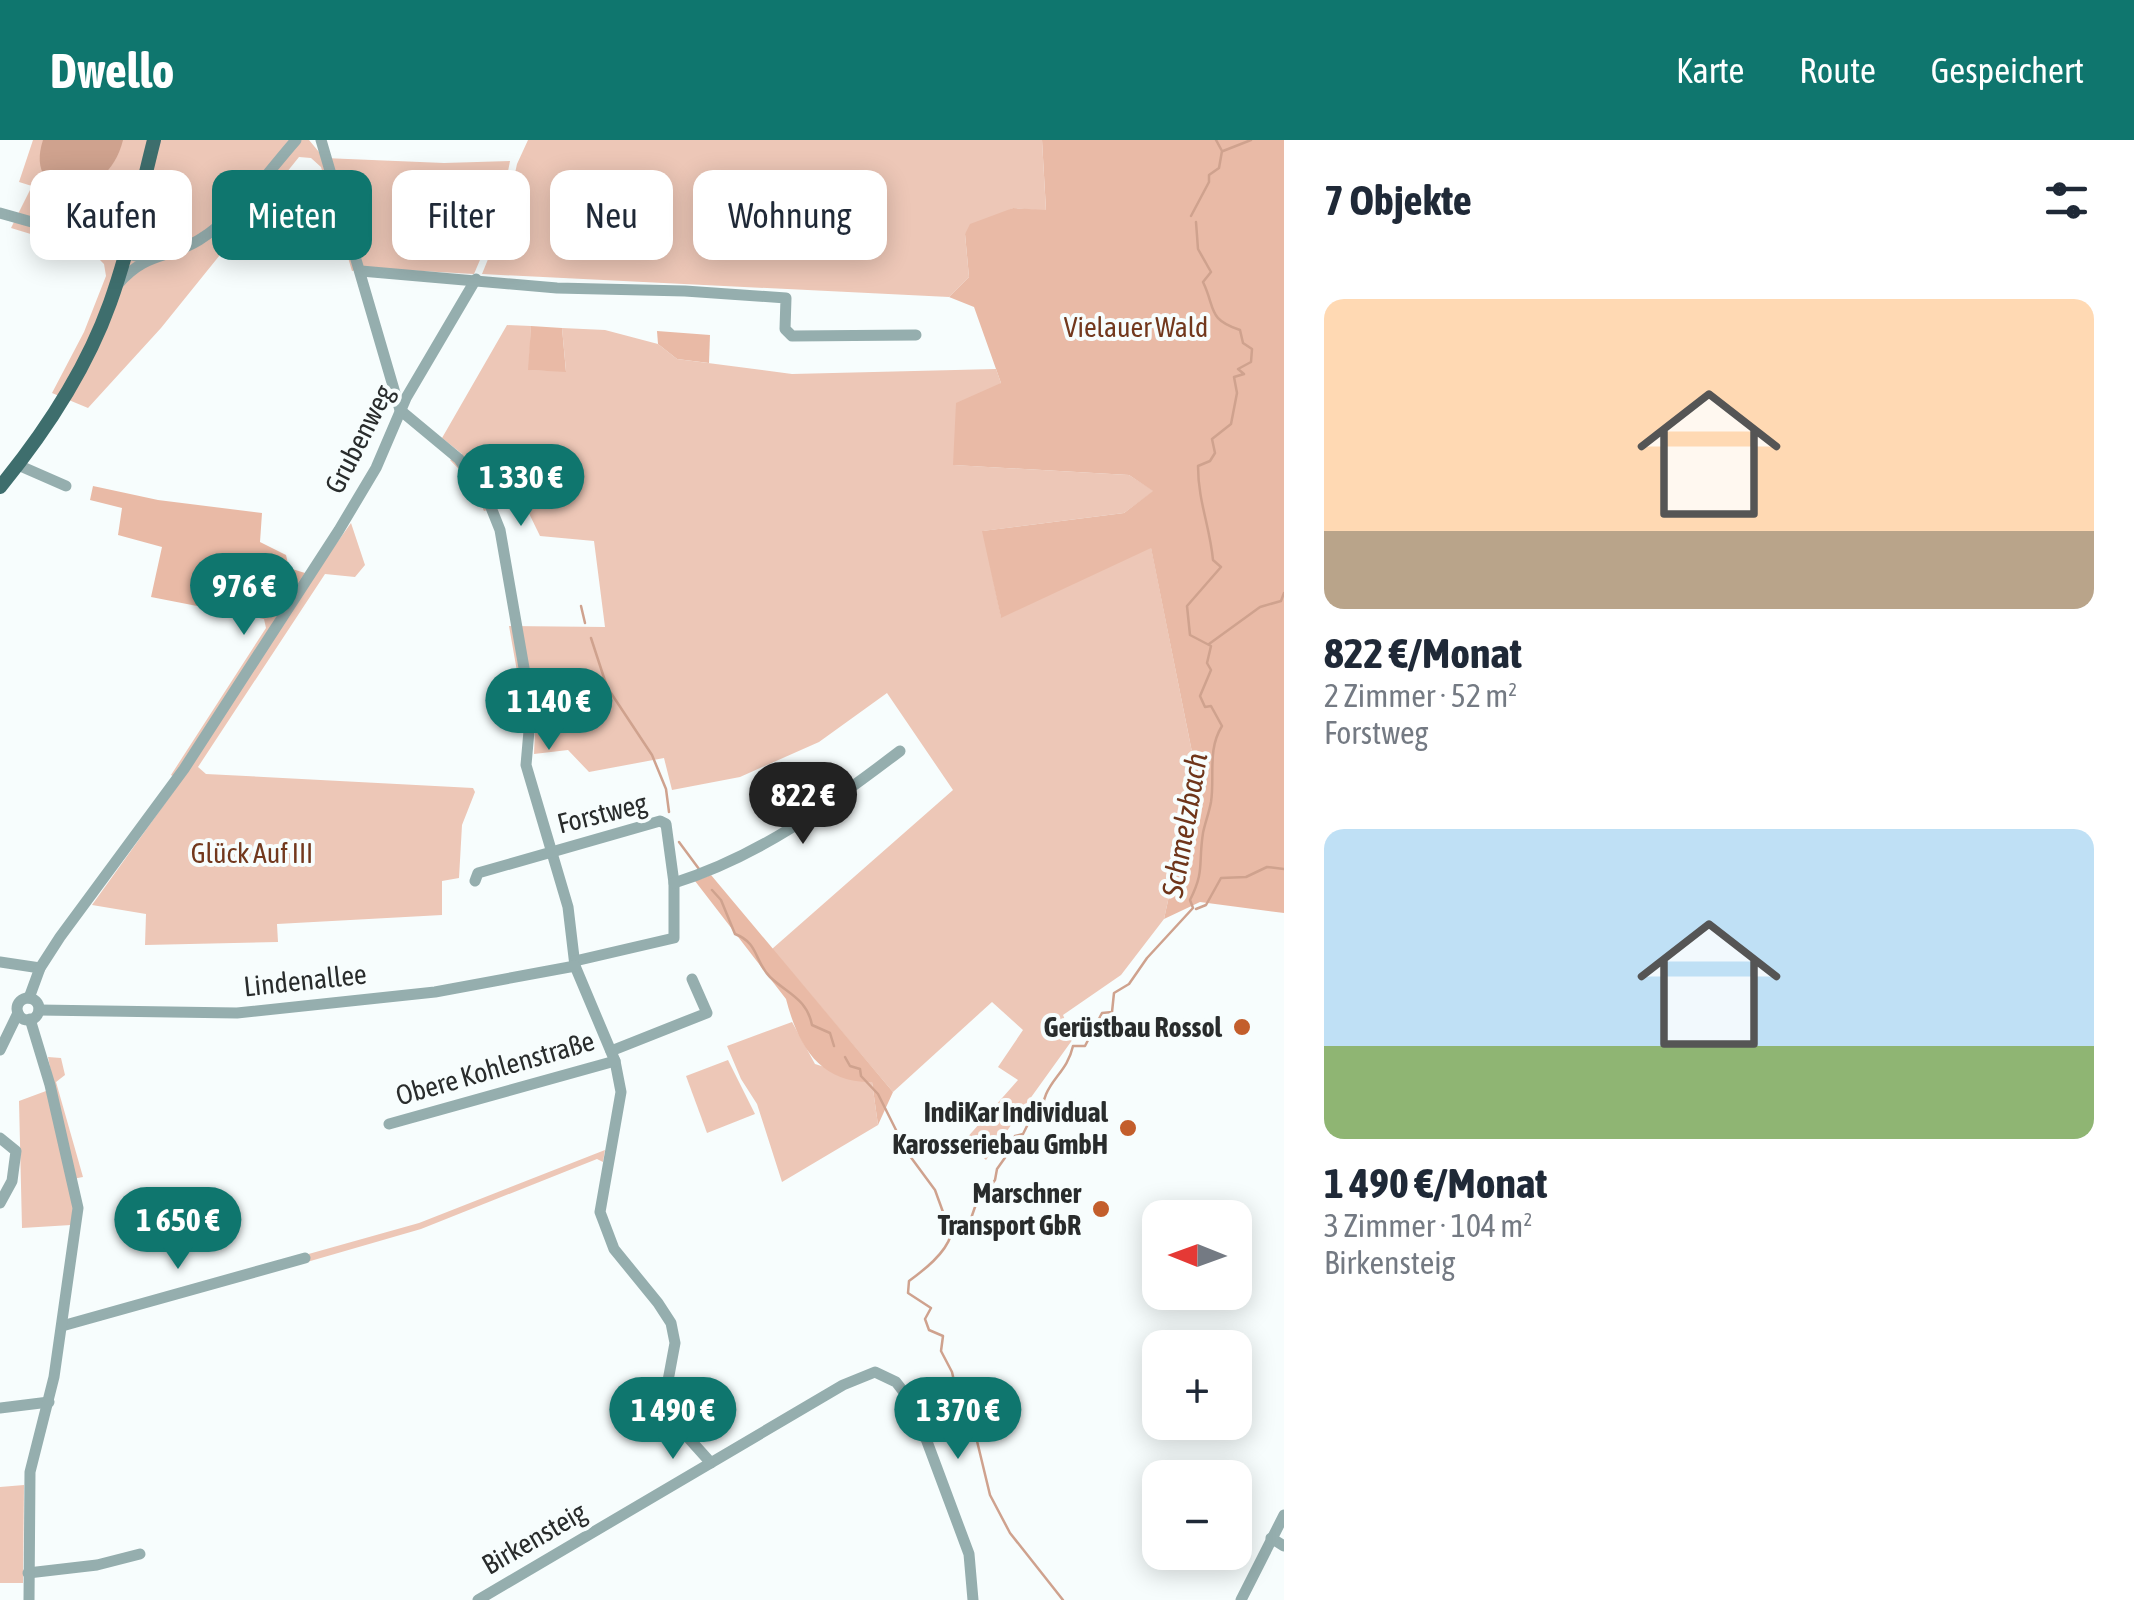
<!DOCTYPE html>
<html lang="de">
<head>
<meta charset="utf-8">
<style>
  :root { --surface:#fff; --page:#f6f6f7; --text:#1f2937; --muted:#747a83; --accent:#0f766e }
  body { margin:0; font-family:"Asap Condensed",sans-serif; background:var(--page); color:var(--text); height:100vh; display:flex; flex-direction:column; font-size:38px; white-space:nowrap }
  * { box-sizing:border-box; margin:0 }
  p { font-size:32px; color:var(--muted) }
  .icon { flex:none; width:55px; height:55px; fill:none; stroke:currentColor; stroke-width:2; stroke-linecap:round; stroke-linejoin:round }
  .map { position:relative; flex:1; overflow:hidden }
  .details { display:flex; flex-direction:column; background:var(--surface); width:850px }
  .details>* { flex:none }
  .top-card { position:absolute; left:30px; top:30px; width:950px; height:90px; display:flex; gap:20px }
  .needle { width:65px; rotate:271deg }
  .controls { position:absolute; left:1142px; top:1060px; display:grid; gap:20px }
  .controls a { display:grid; place-items:center; width:110px; height:110px; border-radius:20px; background:var(--surface); box-shadow:0 5px 25px #0003; font-size:50px }
  .price { position:absolute; translate:-50% -85px; padding:0 22px; border-radius:35px; background:var(--accent); color:#fff; font-size:32px; line-height:65px; filter:drop-shadow(0 2px 5px #0008) }
  .price::after { content:''; position:absolute; left:50%; top:60px; width:30px; height:22px; margin-left:-15px; background:inherit; clip-path:polygon(0 0,100% 0,50% 100%) }
  .price.selected { background:#222; color:#fff }
  ul { padding:0; list-style:none }
  li { display:grid; align-content:center; gap:20px; height:530px; padding:0 40px }
  li span { display:grid; place-items:center; height:310px; border-radius:20px; color:#555 }
  li>.icon { margin-inline-start:auto }
  span .icon { width:180px; height:180px; fill:#fffc; stroke-width:1 }
  li b { font-size:42px }
  h2 { display:flex; justify-content:space-between; align-items:center; height:120px; padding:0 40px; font-size:42px }
  .pill { padding:0 35px; border-radius:20px; background:var(--surface); box-shadow:0 5px 25px #0003; font-size:35px; line-height:90px }
  .pill.selected { background:var(--accent); color:#fff }
  header { display:flex; align-items:center; gap:60px; box-sizing:border-box; height:140px; padding:0 50px; background:var(--accent); color:#fff }
  header strong { font-size:48px }
  nav { display:flex; gap:55px; margin-inline-start:auto; font-size:35px }
  main { display:flex; flex:1; min-height:0 }
  .map>svg:first-child { display:block }
</style>
</head>
<body>
<header>
<strong>Dwello</strong>
<nav><a>Karte</a><a>Route</a><a>Gespeichert</a></nav>
</header>
<main>
<div class="map">
<svg width="1284" height="1460" viewBox="0 0 1284 1460">
  <rect width="100%" height="100%" fill="#f7fdfd"/>
  <!-- green -->
  <g fill="#edc7b7">
    <path d="M33,0H309L324,18L444,23L510,21L500,73L474,134L368,128L352,131L321,27L311,18L299,17L161,188L88,268L52,253L84,192L106,136L104,124L93,113L11,88L32,46L19,42Z"/>
    <path d="M528,0H1042L1046,71L1013,68L965,94L969,137L949,157L482,134L506,75L517,24Z"/>
    <path d="M507,185L531,186L529,230L566,231L562,188L605,190L658,204L677,219L792,234L996,229L1001,243L954,325L1129,335L1154,351L1124,373L983,391L1001,477L1151,407L1196,632L1164,779L1121,835L1063,875L1073,899L986,1020L965,1000L1018,940L998,927L1023,890L992,862L893,952L772,809L953,650L887,553L819,602L740,637L672,650L664,618L589,632L568,610L534,614L536,569L524,571L509,486L605,487L594,401L540,396L522,359L484,371L472,343L450,320L462,314L442,298Z"/>
    <path d="M351,383L365,425L355,437L325,434L198,627L206,634L473,648L475,652L462,685L459,738L442,741V775L277,784L278,802L145,805L146,774L92,765L181,641L171,635L266,488L264,479L274,476L305,433L316,432Z"/>
    <path d="M792,882L815,924L872,942L878,985L782,1042L757,964L741,939L727,906Z"/>
    <path d="M48,917L61,918L65,935L56,942L83,1037L67,1040L73,1068L71,1085L22,1088L19,961L46,951L53,942Z"/>
    <path d="M728,920L755,974L707,993L686,936Z"/>
    <path d="M605,1010L603,1022L597,1019L421,1089L307,1122L305,1115L419,1083Z"/>
    <path d="M24,1345L23,1443H0V1347Z"/>
  </g>
  <!-- forest -->
  <g fill="#e9baa6">
    <path d="M1042,0H1284V773L1200,762L1164,779L1196,632L1151,408L1001,478L982,391L1124,373L1153,351L1129,335L953,325L956,263L1001,243L974,167L949,157L969,137L965,94L970,84L1013,68L1046,70Z"/>
    <path d="M531,186L562,188L566,232L528,230Z"/>
    <path d="M657,191L710,195L709,223L677,219L658,204Z"/>
    <path d="M93,346L158,360L262,373L260,402L286,415L289,428L305,433L274,476L264,479L151,457L162,407L118,395L122,368L90,360Z"/>
    <path d="M711,735L893,952L878,985L872,942C819,943 798,905 786,859L695,741Z"/>
  </g>
  <!-- water -->
  <path fill="#cfa28e" d="M43,0H123C107,67 22,63 43,0Z"/>
  <g fill="none" stroke-linecap="round" stroke-linejoin="round">
    <!-- stream -->
    <g stroke="#cfa28e" stroke-width="2.5">
      <path d="M1223,11L1251,0"/>
      <path d="M1191,76L1209,42V35L1219,28L1222,11L1216,0"/>
      <path d="M581,466L585,483"/>
      <path d="M591,498L607,547L652,615L666,649L669,672"/>
      <path d="M1209,504L1260,467L1281,461L1284,453"/>
      <path d="M679,702L699,729"/>
      <path d="M712,750L721,760L735,794C759,803 754,821 770,837C788,854 807,859 812,885L830,893L834,906"/>
      <path d="M1196,769L1206,765L1221,738L1246,737L1267,727L1284,729"/>
      <path d="M845,917L850,926L860,929L861,936L878,954L899,996"/>
      <path d="M904,1008L935,1050L951,1094"/>
      <path d="M1063,1460L1010,1393L990,1355L977,1301L962,1277L952,1232L941,1211L943,1196L929,1190L925,1179L931,1168L908,1153L909,1141C924,1130 945,1114 951,1095L968,1087L975,1067L995,1040L997,1029L1009,1012L1015,996L1023,994L1029,982L1042,981C1040,941 1066,938 1073,906H1085L1102,873L1112,872L1114,853L1129,844L1147,818L1193,768L1190,760C1205,730 1198,725 1203,693C1205,683 1209,673 1211,662C1215,636 1207,610 1222,586L1211,566L1205,567L1200,556L1211,530L1207,523L1211,506L1190,495L1187,466L1221,427L1213,420C1210,387 1198,361 1198,326L1210,321L1215,313L1212,299L1231,284L1237,253L1234,237L1244,234L1238,229L1251,222L1252,209L1243,203L1240,190C1207,179 1216,169 1203,142L1211,132L1198,109L1196,82"/>
    </g>
    <!-- minor -->
    <g stroke="#95aeae" stroke-width="11">
      <path d="M321,0L400,270L459,319L488,360L500,390L531,568L526,625L568,767L575,826L615,921L621,952L600,1072L614,1109L658,1163L671,1183L675,1203L667,1246V1265L676,1284L711,1323"/>
      <path d="M0,73L78,95L113,111L149,119"/>
      <path d="M88,95L173,109"/>
      <path d="M105,97L136,74"/>
      <path d="M361,131L557,148L685,151L786,158L785,189L792,196L916,195"/>
      <path d="M118,144C147,111 166,120 199,100C238,76 266,34 296,0"/>
      <path d="M18,325L66,346"/>
      <path d="M475,741L478,733L660,681L666,684L674,743V798L575,821"/>
      <path d="M674,743C760,716 829,665 900,611"/>
      <path d="M0,822L40,828"/>
      <path d="M29,858L40,828L60,797L184,629L339,390L376,328L406,258L476,139"/>
      <circle cx="28" cy="869" r="11"/>
      <path d="M39,870L237,873L435,852L575,826"/>
      <path d="M0,910L18,873"/>
      <path d="M611,911L707,873L692,839"/>
      <path d="M389,984L615,921"/>
      <path d="M0,998L16,1011L12,1041L0,1063"/>
      <path d="M62,1186L305,1118"/>
      <path d="M0,1268L49,1262"/>
      <path d="M1271,1398L1284,1406"/>
      <path d="M28,1433L97,1425L140,1414"/>
      <path d="M29,1460L30,1332L54,1237L78,1068L50,945L30,879"/>
      <path d="M478,1460L843,1245L875,1232L896,1242L913,1264L969,1414L973,1460"/>
      <path d="M1241,1460L1284,1375"/>
    </g>
    <!-- major -->
    <path stroke="#3e6e6d" stroke-width="14" d="M0,347C45,292 86,230 110,163C129,110 140,55 154,0"/>
  </g>
  <!-- markers -->
  <g fill="#c35e2c" stroke="#f7fdfd" stroke-width="4">
    <circle cx="1242" cy="887" r="10"/>
    <circle cx="1128" cy="988" r="10"/>
    <circle cx="1101" cy="1069" r="10"/>
  </g>
  <g text-anchor="middle" dominant-baseline="central" stroke-width="8" stroke-linejoin="round" paint-order="stroke">
    <!-- park labels -->
    <g font-size="28" fill="#72381d" stroke="#f7fdfd">
      <text x="1136" y="187">Vielauer Wald</text>
      <text x="252" y="713">Glück Auf III</text>
    </g>
    <!-- street labels -->
    <g font-size="28" fill="#292c2c" stroke="#f7fdfd">
      <text transform="translate(359 299) rotate(-63)">Grubenweg</text>
      <text transform="translate(602 673) rotate(-14)">Forstweg</text>
      <text transform="translate(305 840) rotate(-6)">Lindenallee</text>
      <text transform="translate(495 928) rotate(-16)">Obere Kohlenstraße</text>
      <text transform="translate(534 1398) rotate(-30)">Birkensteig</text>
    </g>
    <!-- poi labels -->
    <g font-size="28" font-weight="bold" fill="#292c2c" stroke="#f7fdfd" text-anchor="end">
      <text x="1222" y="887">Gerüstbau Rossol</text>
      <text x="1108" y="972">IndiKar Individual<tspan x="1108" dy="32">Karosseriebau GmbH</tspan></text>
      <text x="1081" y="1053">Marschner<tspan x="1081" dy="32">Transport GbR</tspan></text>
    </g>
    <!-- water labels -->
    <g font-size="30" font-style="italic" fill="#6f351a" stroke="#f7fdfd">
      <text transform="translate(1184 685) rotate(-80)">Schmelzbach</text>
    </g>
  </g>
</svg>
<div class="controls">
<a><svg class="needle" viewBox="-14 -14 28 28"><path d="M0-13l5 13h-10z" fill="#e53935"/><path d="M0 13l5-13h-10z" fill="#747a83"/></svg></a>
<a>+</a>
<a>−</a>
</div>
<b class="price" style="left:521px;top:389px">1 330 €</b>
<b class="price" style="left:244px;top:498px">976 €</b>
<b class="price" style="left:549px;top:613px">1 140 €</b>
<b class="price selected" style="left:803px;top:707px">822 €</b>
<b class="price" style="left:178px;top:1132px">1 650 €</b>
<b class="price" style="left:673px;top:1322px">1 490 €</b>
<b class="price" style="left:958px;top:1322px">1 370 €</b>
<div class="top-card">
<a class="pill">Kaufen</a>
<a class="pill selected">Mieten</a>
<a class="pill">Filter</a>
<a class="pill">Neu</a>
<a class="pill">Wohnung</a>
</div>
</div>
<section class="details">
<h2>7 Objekte<svg class="icon" aria-label="filters" viewBox="0 0 24 24"><path d="M4 7h16M4 17h16"/><circle cx="9" cy="7" r="2"/><circle cx="15" cy="17" r="2"/></svg></h2>
<ul>
<li><span style="background:linear-gradient(#ffd9b3 75%,#b9a48a 0)"><svg class="icon" aria-label="home" viewBox="0 0 24 24"><path d="M3 11l9-7 9 7M6 9v11h12V9"/></svg></span><div><b>822 €/Monat</b><p>2 Zimmer · 52 m²</p><p>Forstweg</p></div></li>
<li><span style="background:linear-gradient(#bfe0f5 70%,#8fb573 0)"><svg class="icon" aria-label="home" viewBox="0 0 24 24"><path d="M3 11l9-7 9 7M6 9v11h12V9"/></svg></span><div><b>1 490 €/Monat</b><p>3 Zimmer · 104 m²</p><p>Birkensteig</p></div></li>
</ul>
</section>
</main>
</body>
</html>
